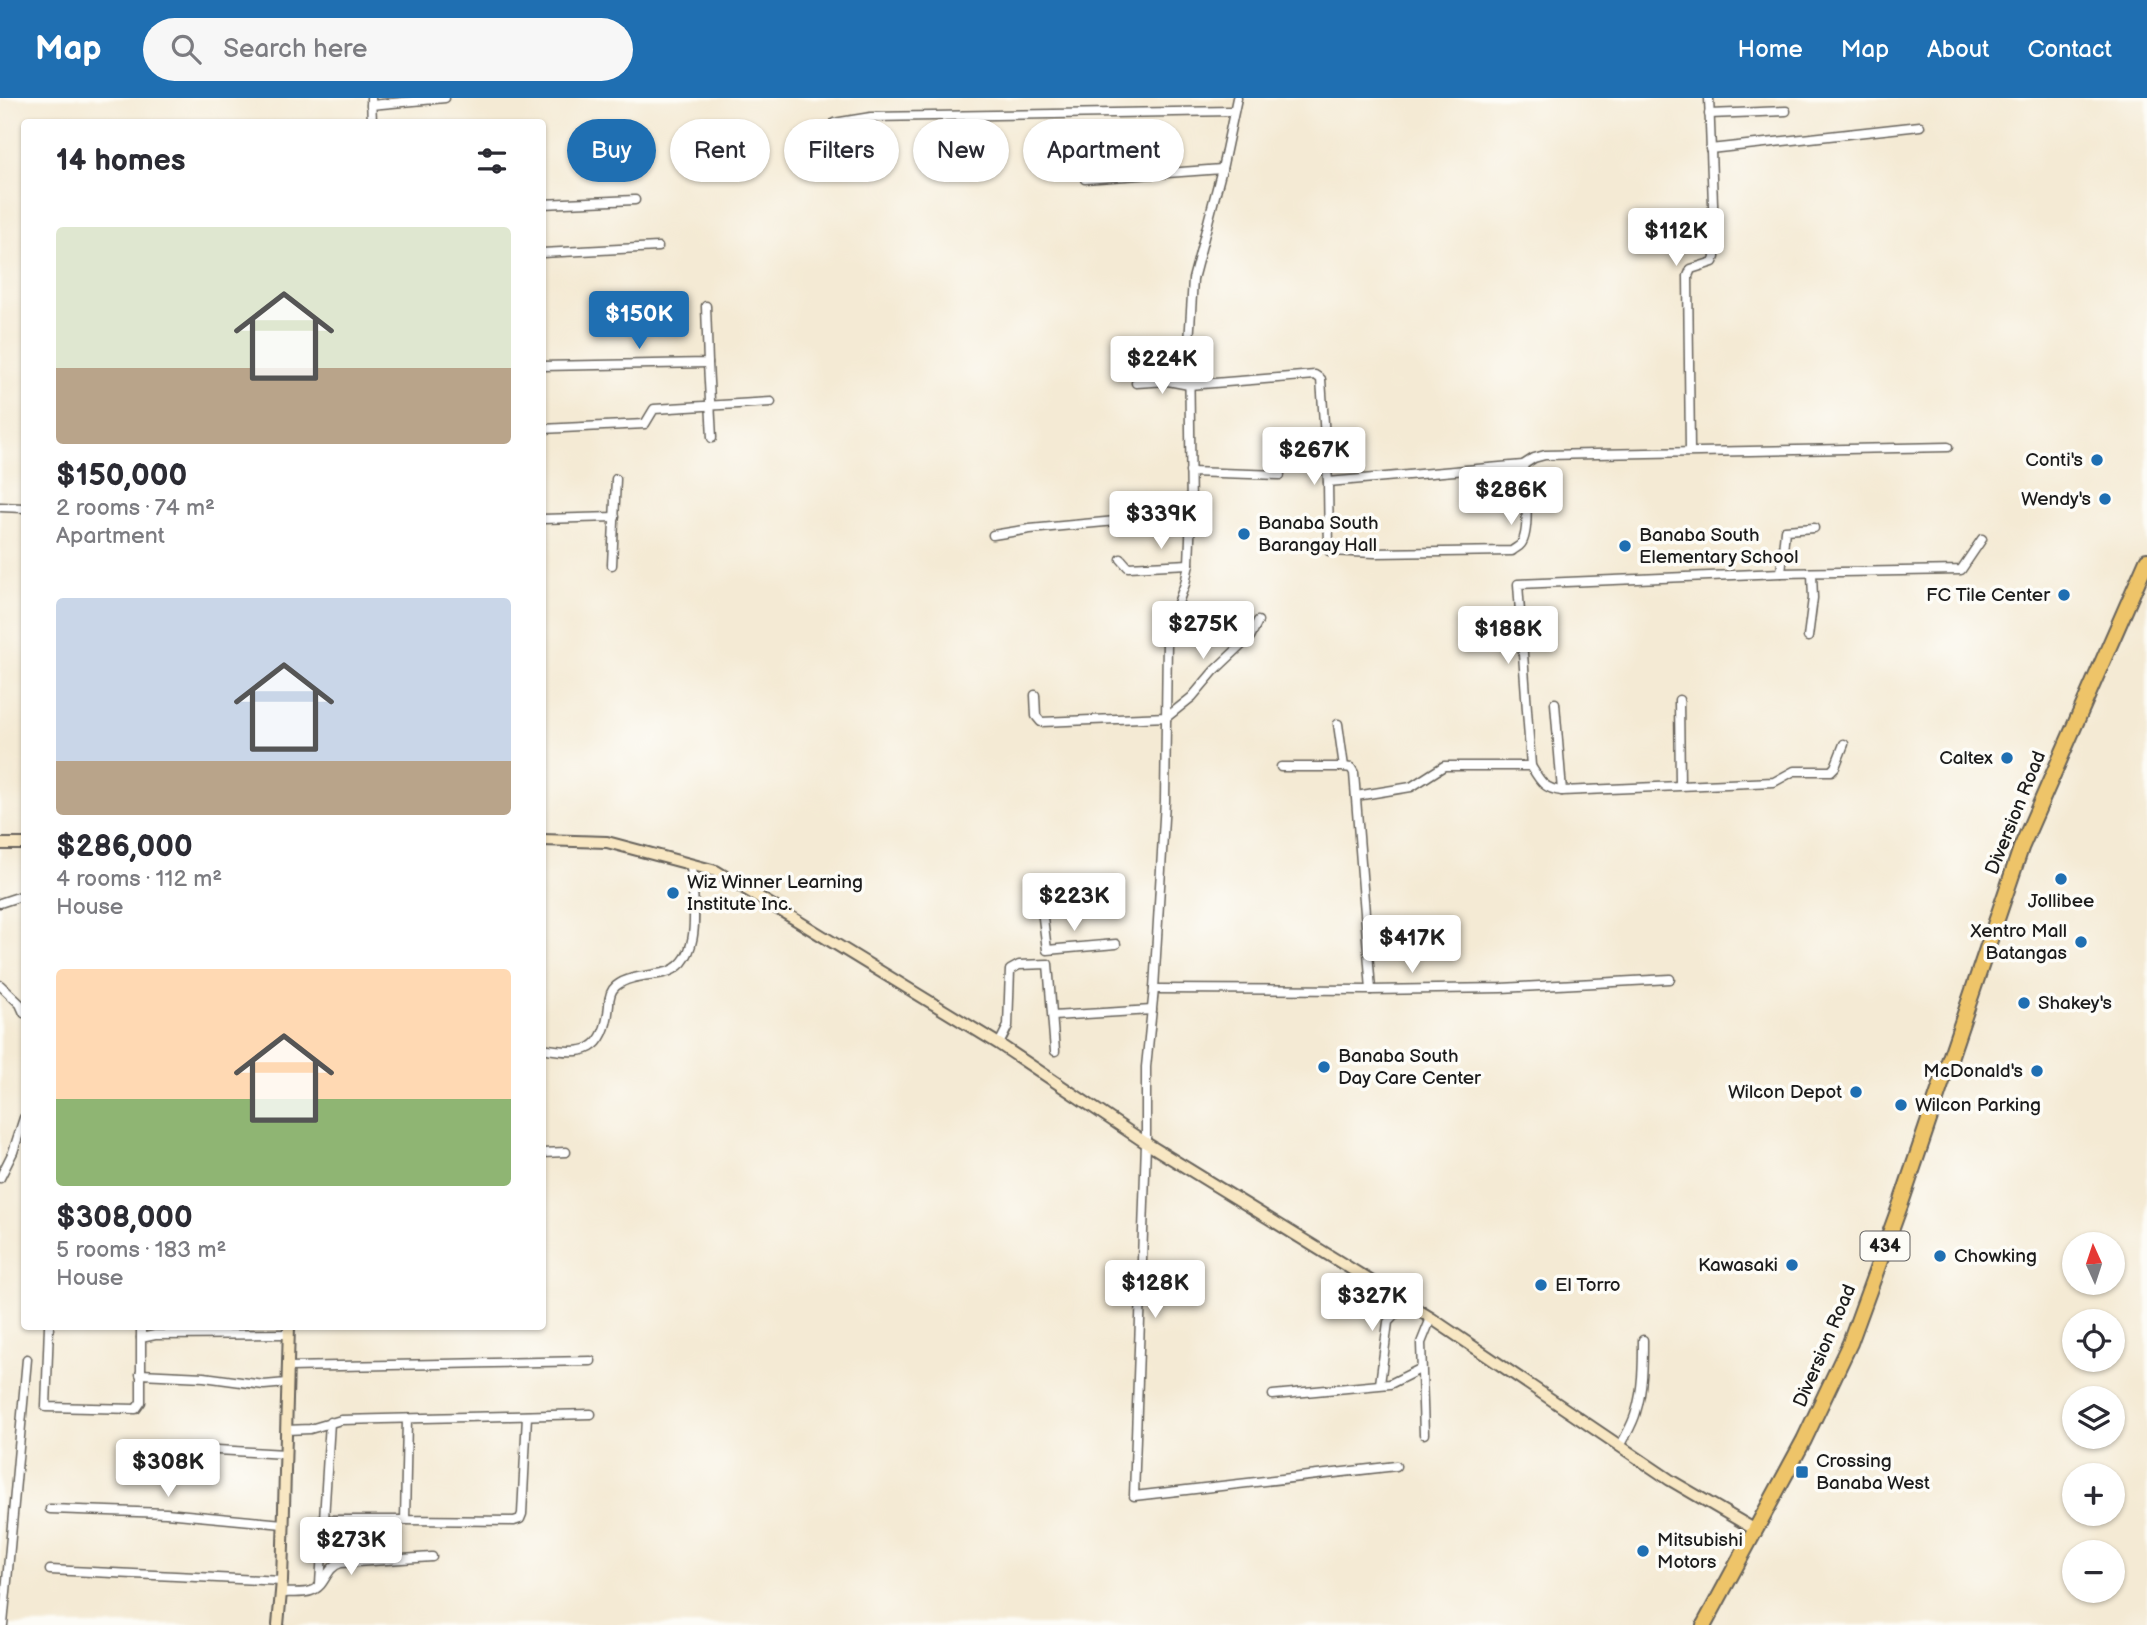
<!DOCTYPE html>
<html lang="en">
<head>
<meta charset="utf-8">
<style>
  :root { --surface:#fff; --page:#f7f7f7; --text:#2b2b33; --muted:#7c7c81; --accent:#1f6fb2 }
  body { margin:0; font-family:"Balsamiq Sans",sans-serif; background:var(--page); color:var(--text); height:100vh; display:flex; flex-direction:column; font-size:26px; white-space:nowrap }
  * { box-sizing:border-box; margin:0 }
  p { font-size:23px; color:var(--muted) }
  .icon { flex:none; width:38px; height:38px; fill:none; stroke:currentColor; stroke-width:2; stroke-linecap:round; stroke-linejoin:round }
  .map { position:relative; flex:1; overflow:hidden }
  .drawer { position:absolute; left:21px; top:21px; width:525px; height:1211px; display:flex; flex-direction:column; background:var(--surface); border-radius:7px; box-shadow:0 2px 5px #0004 }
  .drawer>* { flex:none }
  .hud { position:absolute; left:567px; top:21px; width:665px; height:63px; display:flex; gap:14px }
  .needle { width:46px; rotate:357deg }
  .fabs { position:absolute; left:2062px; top:1134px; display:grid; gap:14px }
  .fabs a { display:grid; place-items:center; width:63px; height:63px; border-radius:50%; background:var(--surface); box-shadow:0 2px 5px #0004; font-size:35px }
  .price { position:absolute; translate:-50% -60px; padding:0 16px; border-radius:7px; background:#fff; color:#222; font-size:23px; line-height:46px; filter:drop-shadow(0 2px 4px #0008) }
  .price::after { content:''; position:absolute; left:50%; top:42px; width:21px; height:16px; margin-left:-10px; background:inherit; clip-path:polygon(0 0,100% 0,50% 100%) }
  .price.active { background:var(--accent); color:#fff }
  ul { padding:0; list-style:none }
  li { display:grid; align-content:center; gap:14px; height:371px; padding:0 35px }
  li span { display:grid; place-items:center; height:217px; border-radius:7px; color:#555 }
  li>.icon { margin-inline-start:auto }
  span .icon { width:126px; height:126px; fill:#fffc; stroke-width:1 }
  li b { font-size:30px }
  h2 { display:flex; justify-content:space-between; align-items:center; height:84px; padding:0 35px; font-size:30px }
  .tag { padding:0 24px; border-radius:32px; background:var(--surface); box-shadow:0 2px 5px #0004; font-size:24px; line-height:63px }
  .tag.active { background:var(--accent); color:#fff }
  header { display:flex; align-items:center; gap:42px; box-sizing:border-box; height:98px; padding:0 35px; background:var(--accent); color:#fff }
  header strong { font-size:33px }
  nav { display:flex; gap:38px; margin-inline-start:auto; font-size:24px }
  .search { width:490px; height:63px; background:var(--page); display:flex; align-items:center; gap:18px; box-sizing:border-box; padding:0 24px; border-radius:38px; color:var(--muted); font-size:26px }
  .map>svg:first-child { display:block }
</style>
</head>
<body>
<header>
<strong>Map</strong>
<div class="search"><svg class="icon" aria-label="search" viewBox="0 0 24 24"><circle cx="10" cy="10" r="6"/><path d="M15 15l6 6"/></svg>Search here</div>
<nav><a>Home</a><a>Map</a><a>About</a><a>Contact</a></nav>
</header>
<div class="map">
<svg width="2147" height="1527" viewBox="0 0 2147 1527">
  <rect width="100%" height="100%" fill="#fdfcf7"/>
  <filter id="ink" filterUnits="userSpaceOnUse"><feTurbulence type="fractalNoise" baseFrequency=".0143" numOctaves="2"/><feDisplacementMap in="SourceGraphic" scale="14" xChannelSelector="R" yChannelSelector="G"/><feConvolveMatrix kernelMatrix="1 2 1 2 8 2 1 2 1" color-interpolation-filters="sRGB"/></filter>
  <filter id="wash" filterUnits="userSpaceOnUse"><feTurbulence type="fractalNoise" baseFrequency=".00686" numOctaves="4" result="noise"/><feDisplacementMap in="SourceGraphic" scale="28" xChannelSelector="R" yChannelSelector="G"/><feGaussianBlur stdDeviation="1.57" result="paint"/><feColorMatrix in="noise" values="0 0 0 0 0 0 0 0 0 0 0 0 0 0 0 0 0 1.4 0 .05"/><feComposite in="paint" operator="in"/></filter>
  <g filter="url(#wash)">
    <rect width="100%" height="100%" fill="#f4ead4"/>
  </g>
  <g filter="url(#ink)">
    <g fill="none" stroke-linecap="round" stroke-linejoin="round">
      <!-- street casing -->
      <g stroke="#68645c" stroke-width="11">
        <g id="street">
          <path d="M371,0L372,24"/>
          <path d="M1237,0L1222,71L1193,181L1189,245L1191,416L1189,466L1185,486L1170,527L1167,542L1165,703L1154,891L1146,969V1045L1134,1398L1396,1368"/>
          <path d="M371,7L445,0"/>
          <path d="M1709,16L1786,13"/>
          <path d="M842,51L834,25L871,19L1233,13"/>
          <path d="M1710,51L1920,28"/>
          <path d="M1085,81L1222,71"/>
          <path d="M542,106L635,102"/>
          <path d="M542,155L658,149"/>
          <path d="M708,265L712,340"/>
          <path d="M542,268L708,265L706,208"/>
          <path d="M1136,285L1168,283L1189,287L1315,277L1321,281L1328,384L1329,453L1375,455L1512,453C1515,450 1519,449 1521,446C1531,433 1525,384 1523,367"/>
          <path d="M542,331L645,326L654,311L771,304"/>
          <path d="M1690,352L1688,178L1691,171L1713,164L1715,159L1709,0"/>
          <path d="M1190,374L1280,377"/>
          <path d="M1328,384L1523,367L1534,360L1545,357L1948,349"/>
          <path d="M0,409L24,410"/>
          <path d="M542,421L615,419"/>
          <path d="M993,437L1030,431L1191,416"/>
          <path d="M1121,461L1128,469L1189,466"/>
          <path d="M612,467L616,381"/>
          <path d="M1781,475L1785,432L1814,430"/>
          <path d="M1808,539L1813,500L1812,476"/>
          <path d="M1035,597L1036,618L1041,624L1167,619L1192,599L1214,573L1250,539L1258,523"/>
          <path d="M1679,602L1680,687"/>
          <path d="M1555,605L1562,693"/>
          <path d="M1338,626L1344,669"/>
          <path d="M1844,646L1835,669L1831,673H1794L1774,684L1562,693C1544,691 1540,683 1531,668L1518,486L1781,475L1961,472L1982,441"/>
          <path d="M1281,669H1344L1351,670L1354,675L1371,892"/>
          <path d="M1356,698L1411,689L1444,668H1531"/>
          <path d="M0,805L24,797"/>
          <path d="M1042,812L1047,852L1116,846"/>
          <path d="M0,887L20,906L24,915"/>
          <path d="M1154,891L1371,892L1501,890L1670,881"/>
          <path d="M1053,918L1152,912"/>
          <path d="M999,946L1008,928L1010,872L1019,867L1048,866L1055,953"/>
          <path d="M542,950C586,958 605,954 609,907C609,900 610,893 616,888C628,878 648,878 663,875C707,866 692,798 691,766"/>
          <path d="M542,1055L566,1054"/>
          <path d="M0,1080L13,1054L24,1020"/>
          <path d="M49,1228L46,1309L136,1311L141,1304V1240L155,1237L289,1236"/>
          <path d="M141,1228V1240"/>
          <path d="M288,1269L591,1263"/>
          <path d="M140,1276L204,1279L264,1287L287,1285"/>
          <path d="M1380,1286L1388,1224L1407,1204"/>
          <path d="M1273,1297L1390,1286L1420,1271"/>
          <path d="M407,1321L405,1422L514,1423L520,1421L522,1416L527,1318"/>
          <path d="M286,1332L310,1331L341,1322L591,1316"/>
          <path d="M1424,1336L1421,1245L1431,1220"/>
          <path d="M149,1348L285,1356"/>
          <path d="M1620,1349C1625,1338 1633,1326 1636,1314C1643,1291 1643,1266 1643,1242"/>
          <path d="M50,1411L166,1415L283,1426"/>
          <path d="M324,1422H405"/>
          <path d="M50,1472L282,1483"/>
          <path d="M320,1486L330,1324"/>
          <path d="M281,1495C290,1494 302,1496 311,1493C326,1489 325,1469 341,1465L432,1459"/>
          <path d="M3,1527L27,1261"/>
        </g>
      </g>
      <!-- secondary casing -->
      <g stroke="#68645c" stroke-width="14">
        <g id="secondary">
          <path d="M542,742L607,744L716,773L999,946L1146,1045L1431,1220L1670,1382L1754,1431"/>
          <path d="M0,746H24"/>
          <path d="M278,1527L282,1483L289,1228"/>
        </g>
      </g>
      <!-- highway casing -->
      <g stroke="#68645c" stroke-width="18">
        <path id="highway" d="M1704,1527L1804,1342L1850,1245L1901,1105L2021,750L2147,462"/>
      </g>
      <!-- street -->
      <use href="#street" stroke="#fff" stroke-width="8"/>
      <!-- secondary -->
      <use href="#secondary" stroke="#f8e7c3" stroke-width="10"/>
      <!-- highway -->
      <use href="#highway" stroke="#eec469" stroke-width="14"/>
    </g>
  </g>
  <!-- markers -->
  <g fill="#1f6fb2" stroke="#fdfcf7" stroke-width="2.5">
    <circle cx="2097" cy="362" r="7"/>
    <circle cx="2105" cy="401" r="7"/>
    <circle cx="1244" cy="436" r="7"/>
    <circle cx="1625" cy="448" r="7"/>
    <circle cx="2064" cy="497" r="7"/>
    <circle cx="2007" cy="660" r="7"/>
    <circle cx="2061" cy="781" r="7"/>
    <circle cx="673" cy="795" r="7"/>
    <circle cx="2081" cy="844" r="7"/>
    <circle cx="2024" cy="905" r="7"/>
    <circle cx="1324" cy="969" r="7"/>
    <circle cx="2037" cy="973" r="7"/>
    <circle cx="1856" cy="994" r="7"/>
    <circle cx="1901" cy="1007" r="7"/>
    <circle cx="1940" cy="1158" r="7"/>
    <circle cx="1792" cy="1167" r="7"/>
    <circle cx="1541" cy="1187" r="7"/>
    <rect x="1795" y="1367" width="14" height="14" rx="3.5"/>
    <circle cx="1643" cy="1453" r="7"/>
  </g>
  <g text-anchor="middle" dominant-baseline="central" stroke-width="7" stroke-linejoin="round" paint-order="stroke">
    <!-- shield labels -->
    <rect fill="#fdfcf7" stroke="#605f5e" stroke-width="2" x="1860.5" y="1133.5" width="49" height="29" rx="5"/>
    <g font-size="18" font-weight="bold" fill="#1c1c1c">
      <text x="1885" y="1148">434</text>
    </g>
    <!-- poi labels -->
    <g font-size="19" fill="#1c1c1c" stroke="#fdfcf7" text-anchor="start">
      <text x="2083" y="362" text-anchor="end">Conti's</text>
      <text x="2091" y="401" text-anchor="end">Wendy's</text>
      <text x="1258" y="425">Banaba South<tspan x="1258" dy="22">Barangay Hall</tspan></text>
      <text x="1639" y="437">Banaba South<tspan x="1639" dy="22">Elementary School</tspan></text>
      <text x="2050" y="497" text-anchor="end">FC Tile Center</text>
      <text x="1993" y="660" text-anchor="end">Caltex</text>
      <text x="687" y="784">Wiz Winner Learning<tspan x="687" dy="22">Institute Inc.</tspan></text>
      <text x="2061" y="803" text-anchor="middle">Jollibee</text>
      <text x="2067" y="833" text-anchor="end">Xentro Mall<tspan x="2067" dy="22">Batangas</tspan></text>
      <text x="2038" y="905">Shakey's</text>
      <text x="1338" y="958">Banaba South<tspan x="1338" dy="22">Day Care Center</tspan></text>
      <text x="2023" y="973" text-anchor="end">McDonald's</text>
      <text x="1842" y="994" text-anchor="end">Wilcon Depot</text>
      <text x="1915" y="1007">Wilcon Parking</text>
      <text x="1954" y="1158">Chowking</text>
      <text x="1778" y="1167" text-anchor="end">Kawasaki</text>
      <text x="1555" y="1187">El Torro</text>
      <text x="1816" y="1363">Crossing<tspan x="1816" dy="22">Banaba West</tspan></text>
      <text x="1657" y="1442">Mitsubishi<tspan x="1657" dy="22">Motors</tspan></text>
    </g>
    <!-- street labels -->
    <g font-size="19" fill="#1c1c1c" stroke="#fdfcf7">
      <text transform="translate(2016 715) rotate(-68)">Diversion Road</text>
      <text transform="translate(1825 1248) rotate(-67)">Diversion Road</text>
    </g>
  </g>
</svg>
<div class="fabs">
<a><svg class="needle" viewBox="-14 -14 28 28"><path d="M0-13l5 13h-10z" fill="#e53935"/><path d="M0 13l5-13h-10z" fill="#7c7c81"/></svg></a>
<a><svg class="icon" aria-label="locate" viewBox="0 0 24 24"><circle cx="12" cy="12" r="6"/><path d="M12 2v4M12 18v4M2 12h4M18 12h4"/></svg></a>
<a><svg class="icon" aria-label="layers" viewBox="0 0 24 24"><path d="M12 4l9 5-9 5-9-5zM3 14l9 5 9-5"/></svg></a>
<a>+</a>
<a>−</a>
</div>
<b class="price" style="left:1676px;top:170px">$112K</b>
<b class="price active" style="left:639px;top:253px">$150K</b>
<b class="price" style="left:1162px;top:298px">$224K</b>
<b class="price" style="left:1314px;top:389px">$267K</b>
<b class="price" style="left:1511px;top:429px">$286K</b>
<b class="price" style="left:1161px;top:453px">$339K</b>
<b class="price" style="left:1203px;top:563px">$275K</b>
<b class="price" style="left:1508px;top:568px">$188K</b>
<b class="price" style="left:1074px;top:835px">$223K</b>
<b class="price" style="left:1412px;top:877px">$417K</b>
<b class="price" style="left:1155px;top:1222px">$128K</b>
<b class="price" style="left:1372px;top:1235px">$327K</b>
<b class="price" style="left:168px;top:1401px">$308K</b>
<b class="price" style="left:351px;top:1479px">$273K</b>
<div class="hud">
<a class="tag active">Buy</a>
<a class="tag">Rent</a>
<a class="tag">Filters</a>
<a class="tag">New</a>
<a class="tag">Apartment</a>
</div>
<section class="drawer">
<h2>14 homes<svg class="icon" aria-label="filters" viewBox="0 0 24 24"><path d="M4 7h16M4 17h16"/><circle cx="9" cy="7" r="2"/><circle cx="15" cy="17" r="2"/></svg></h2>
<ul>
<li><span style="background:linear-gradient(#dfe7d0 65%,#b9a48a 0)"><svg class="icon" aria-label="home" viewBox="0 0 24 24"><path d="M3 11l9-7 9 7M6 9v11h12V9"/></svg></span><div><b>$150,000</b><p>2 rooms · 74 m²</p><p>Apartment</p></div></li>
<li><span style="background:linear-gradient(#c9d6e8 75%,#b9a48a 0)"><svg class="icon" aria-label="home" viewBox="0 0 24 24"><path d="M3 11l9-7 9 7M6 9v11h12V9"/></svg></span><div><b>$286,000</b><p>4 rooms · 112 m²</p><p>House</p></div></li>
<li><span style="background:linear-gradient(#ffd9b3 60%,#8fb573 0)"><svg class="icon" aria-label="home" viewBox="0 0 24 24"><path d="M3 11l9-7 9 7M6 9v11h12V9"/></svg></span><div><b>$308,000</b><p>5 rooms · 183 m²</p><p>House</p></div></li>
</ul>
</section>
</div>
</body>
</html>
